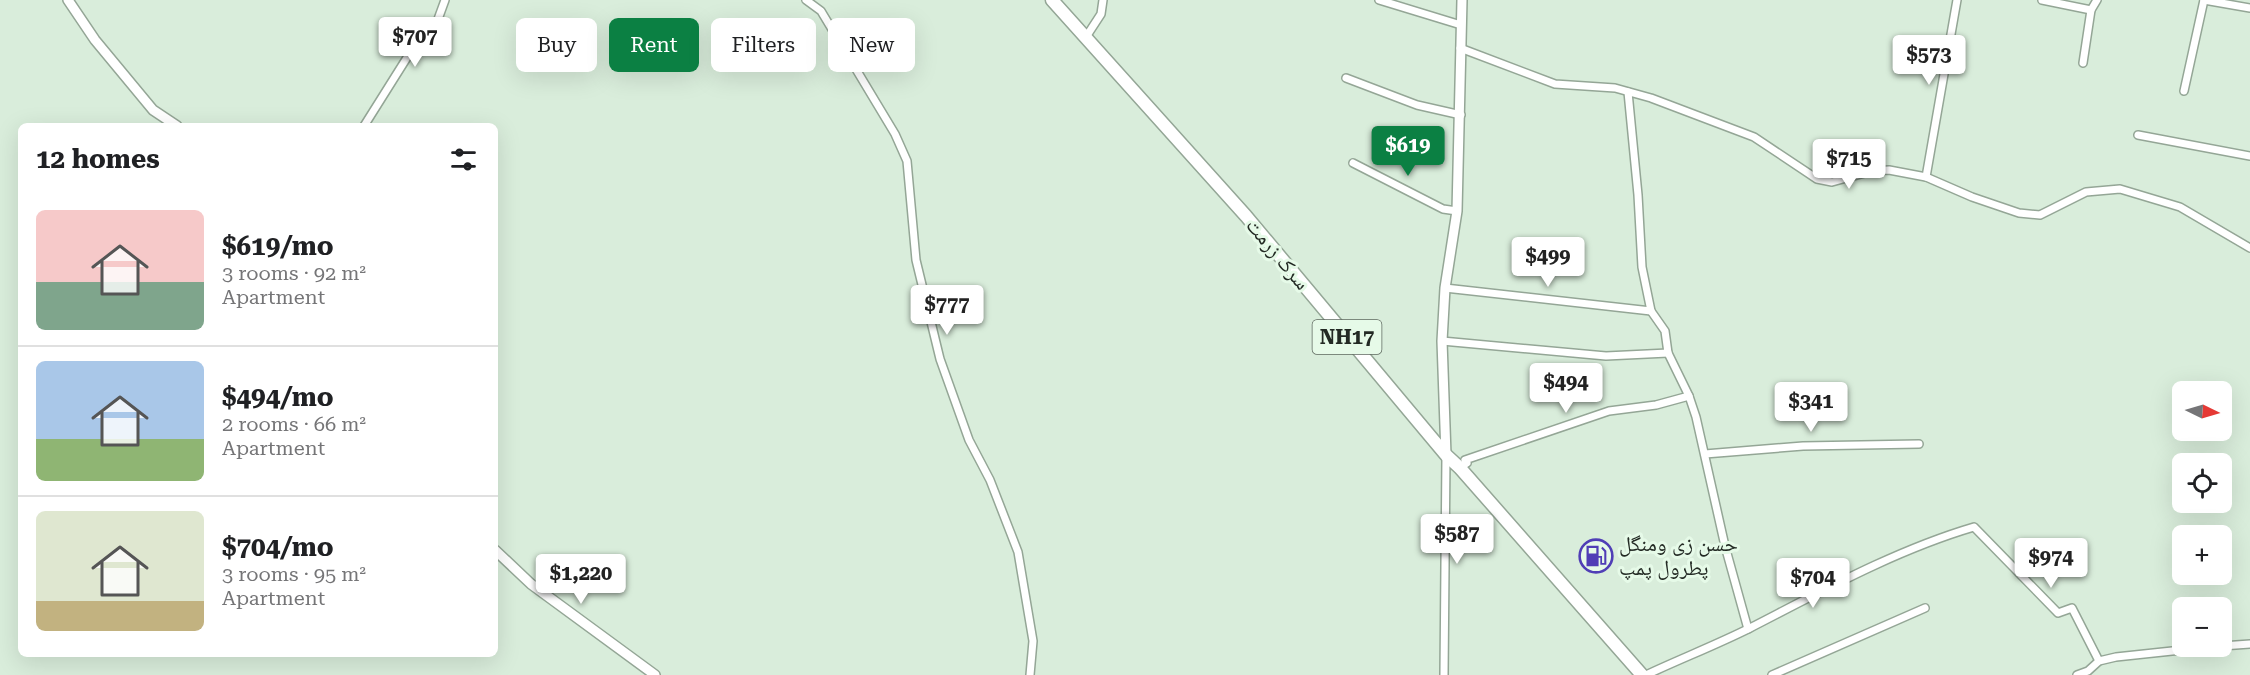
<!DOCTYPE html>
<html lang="en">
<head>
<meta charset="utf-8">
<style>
  :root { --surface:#fff; --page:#f6f6f6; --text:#202124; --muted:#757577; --line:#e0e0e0; --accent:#0b8043 }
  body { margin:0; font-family:"Roboto Serif","Noto Naskh Arabic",serif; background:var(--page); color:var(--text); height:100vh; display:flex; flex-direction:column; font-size:22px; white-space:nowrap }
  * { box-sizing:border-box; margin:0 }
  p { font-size:20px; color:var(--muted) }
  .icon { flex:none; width:33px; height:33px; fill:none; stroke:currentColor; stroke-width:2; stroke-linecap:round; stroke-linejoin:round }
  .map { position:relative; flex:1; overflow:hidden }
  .panel { position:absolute; left:18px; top:123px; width:480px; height:534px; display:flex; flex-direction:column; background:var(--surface); border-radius:9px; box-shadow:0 6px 24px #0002 }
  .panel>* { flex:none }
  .guide { position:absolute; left:516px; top:18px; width:570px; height:54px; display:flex; gap:12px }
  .needle { width:39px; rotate:95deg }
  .fabs { position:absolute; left:2172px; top:381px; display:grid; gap:12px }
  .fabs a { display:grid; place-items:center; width:60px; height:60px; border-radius:9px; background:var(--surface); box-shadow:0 6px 24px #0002; font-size:30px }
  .price { position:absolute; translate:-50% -51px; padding:0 14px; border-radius:6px; background:#fff; color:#222; font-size:20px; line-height:39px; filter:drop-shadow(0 2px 3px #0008) }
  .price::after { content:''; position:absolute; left:50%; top:36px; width:18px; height:14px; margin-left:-9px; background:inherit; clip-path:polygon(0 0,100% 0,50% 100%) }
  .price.on { background:var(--accent); color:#fff }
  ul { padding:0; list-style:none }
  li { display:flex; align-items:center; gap:18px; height:150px; padding:0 18px }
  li+li { border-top:2px solid var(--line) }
  li span { display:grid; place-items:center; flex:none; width:168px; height:120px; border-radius:9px; color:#555 }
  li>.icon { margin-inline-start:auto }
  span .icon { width:72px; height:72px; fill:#fffc; stroke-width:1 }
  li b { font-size:26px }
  h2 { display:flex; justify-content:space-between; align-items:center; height:72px; padding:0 18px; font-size:26px }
  .pill { padding:0 21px; border-radius:9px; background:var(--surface); box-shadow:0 6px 24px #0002; font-size:21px; line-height:54px }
  .pill.on { background:var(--accent); color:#fff }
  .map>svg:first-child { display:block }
</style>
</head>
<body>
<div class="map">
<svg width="2250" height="675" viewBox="0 0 2250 675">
  <rect width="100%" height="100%" fill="#d9eddb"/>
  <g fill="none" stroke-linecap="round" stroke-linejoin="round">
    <!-- street casing -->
    <g stroke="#94a696" stroke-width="10">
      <g id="street">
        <path d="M806,0L821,11L895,134L907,161L916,260L940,359L969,440L990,480L1018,552L1033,641L1030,675"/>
        <path d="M1379,0L1461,25"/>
        <path d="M2042,0L2091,10"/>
        <path d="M2204,0L2250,8"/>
        <path d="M1086,37L1101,14L1103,0"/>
        <path d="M1460,48L1555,84L1615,88L1651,98L1754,137L1817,179L1832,182L1872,171L1889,170L1926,177L1972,197L2019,213L2040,215L2086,192L2120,189L2180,207L2250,248"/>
        <path d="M2083,63L2091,10L2097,0"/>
        <path d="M1346,78L1417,105L1461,115"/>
        <path d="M2184,91L2204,0"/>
        <path d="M1628,92L1638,195L1642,267L1651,311L1665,331L1668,353L1689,396L1696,417L1725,546L1748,629"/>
        <path d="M364,126L408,56L437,22L445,0"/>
        <path d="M2138,135L2250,156"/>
        <path d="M1353,163L1443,209L1457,211"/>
        <path d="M1926,177L1957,0"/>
        <path d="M1445,288L1651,311"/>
        <path d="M1442,341L1606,356L1668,353"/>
        <path d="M1705,454L1803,446L1919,444"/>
        <path d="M1460,468L1467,463L1465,460L1609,411L1656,405L1689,396"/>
        <path d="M2222,646L2250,644"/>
        <path d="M1444,675L1446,456"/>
        <path d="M1646,675C1680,659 1716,645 1750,628C1822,591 1896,550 1974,527L2058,613L2072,608L2099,661"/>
        <path d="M1772,675L1925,608"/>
        <path d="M2077,675L2088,671L2099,661L2116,657L2219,646"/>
      </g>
    </g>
    <!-- secondary casing -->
    <g stroke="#94a696" stroke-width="12">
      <g id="secondary">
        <path d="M68,0L95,40L153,110L177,126"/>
        <path d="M1446,455L1442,341L1445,288L1457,211L1462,0"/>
        <path d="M495,550L531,584L655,675"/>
      </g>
    </g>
    <!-- highway casing -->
    <g stroke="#94a696" stroke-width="15">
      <path id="highway" d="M1052,0L1246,216L1446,455L1460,468L1642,675"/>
    </g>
    <!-- street -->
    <use href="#street" stroke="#fff" stroke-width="7"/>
    <!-- secondary -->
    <use href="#secondary" stroke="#fff" stroke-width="9"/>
    <!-- highway -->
    <use href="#highway" stroke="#fff" stroke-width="12"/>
  </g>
  <!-- icons -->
  <defs>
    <g id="fuel-ring" transform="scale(1.725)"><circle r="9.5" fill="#e6fae8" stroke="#503eb6" stroke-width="1.5"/><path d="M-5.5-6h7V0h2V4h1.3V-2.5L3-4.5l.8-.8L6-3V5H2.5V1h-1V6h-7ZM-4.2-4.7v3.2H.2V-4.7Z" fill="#503eb6"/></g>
  </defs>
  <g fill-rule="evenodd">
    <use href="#fuel-ring" x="1596" y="556"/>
  </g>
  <g text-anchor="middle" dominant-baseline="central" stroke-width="6" stroke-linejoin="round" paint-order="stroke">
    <!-- shield labels -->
    <rect fill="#e6fae8" stroke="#5e685f" stroke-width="1.5" x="1312.5" y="320" width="69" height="34" rx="4.5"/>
    <g font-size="20" font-weight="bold" fill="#232a24">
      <text x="1347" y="337">NH17</text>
    </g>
    <!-- street labels -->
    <g font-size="21" fill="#232a24" stroke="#e6fae8">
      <text transform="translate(1278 254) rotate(50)">سرک زرمت</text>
    </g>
    <!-- poi labels -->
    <g font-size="21" fill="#232a24" stroke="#e6fae8" text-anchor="start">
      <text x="1619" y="544">حسن زی ومنگل<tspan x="1619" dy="24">پطرول پمپ</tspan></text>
    </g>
  </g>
</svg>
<div class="fabs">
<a><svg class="needle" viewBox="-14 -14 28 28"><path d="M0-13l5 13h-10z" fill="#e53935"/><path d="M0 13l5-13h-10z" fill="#757577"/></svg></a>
<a><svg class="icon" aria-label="locate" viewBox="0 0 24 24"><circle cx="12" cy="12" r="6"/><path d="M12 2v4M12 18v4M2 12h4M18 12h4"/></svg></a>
<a>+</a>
<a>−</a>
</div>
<b class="price" style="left:415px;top:68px">$707</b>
<b class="price" style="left:1929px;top:86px">$573</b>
<b class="price on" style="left:1408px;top:177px">$619</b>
<b class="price" style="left:1849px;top:190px">$715</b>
<b class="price" style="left:1548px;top:288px">$499</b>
<b class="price" style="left:947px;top:336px">$777</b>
<b class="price" style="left:1566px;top:414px">$494</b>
<b class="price" style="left:1811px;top:433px">$341</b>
<b class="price" style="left:1457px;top:565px">$587</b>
<b class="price" style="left:2051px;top:589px">$974</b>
<b class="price" style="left:581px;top:605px">$1,220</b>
<b class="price" style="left:1813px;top:609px">$704</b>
<div class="guide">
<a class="pill">Buy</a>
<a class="pill on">Rent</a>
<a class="pill">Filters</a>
<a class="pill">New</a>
</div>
<section class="panel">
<h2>12 homes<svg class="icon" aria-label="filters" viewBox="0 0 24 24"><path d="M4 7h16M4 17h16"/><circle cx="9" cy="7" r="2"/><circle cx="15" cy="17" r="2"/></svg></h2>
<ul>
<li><span style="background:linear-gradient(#f6c9c9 60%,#7fa58c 0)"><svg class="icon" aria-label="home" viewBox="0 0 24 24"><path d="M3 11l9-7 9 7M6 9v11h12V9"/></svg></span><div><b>$619/mo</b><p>3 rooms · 92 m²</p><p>Apartment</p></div></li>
<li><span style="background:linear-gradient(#a9c7e8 65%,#8fb573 0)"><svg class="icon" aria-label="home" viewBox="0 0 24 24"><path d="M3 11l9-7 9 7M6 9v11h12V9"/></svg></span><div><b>$494/mo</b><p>2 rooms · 66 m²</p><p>Apartment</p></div></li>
<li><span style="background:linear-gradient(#dfe7d0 75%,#c2b280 0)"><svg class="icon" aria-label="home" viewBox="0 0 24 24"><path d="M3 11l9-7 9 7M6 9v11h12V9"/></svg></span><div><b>$704/mo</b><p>3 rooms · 95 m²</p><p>Apartment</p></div></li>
</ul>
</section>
</div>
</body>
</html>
